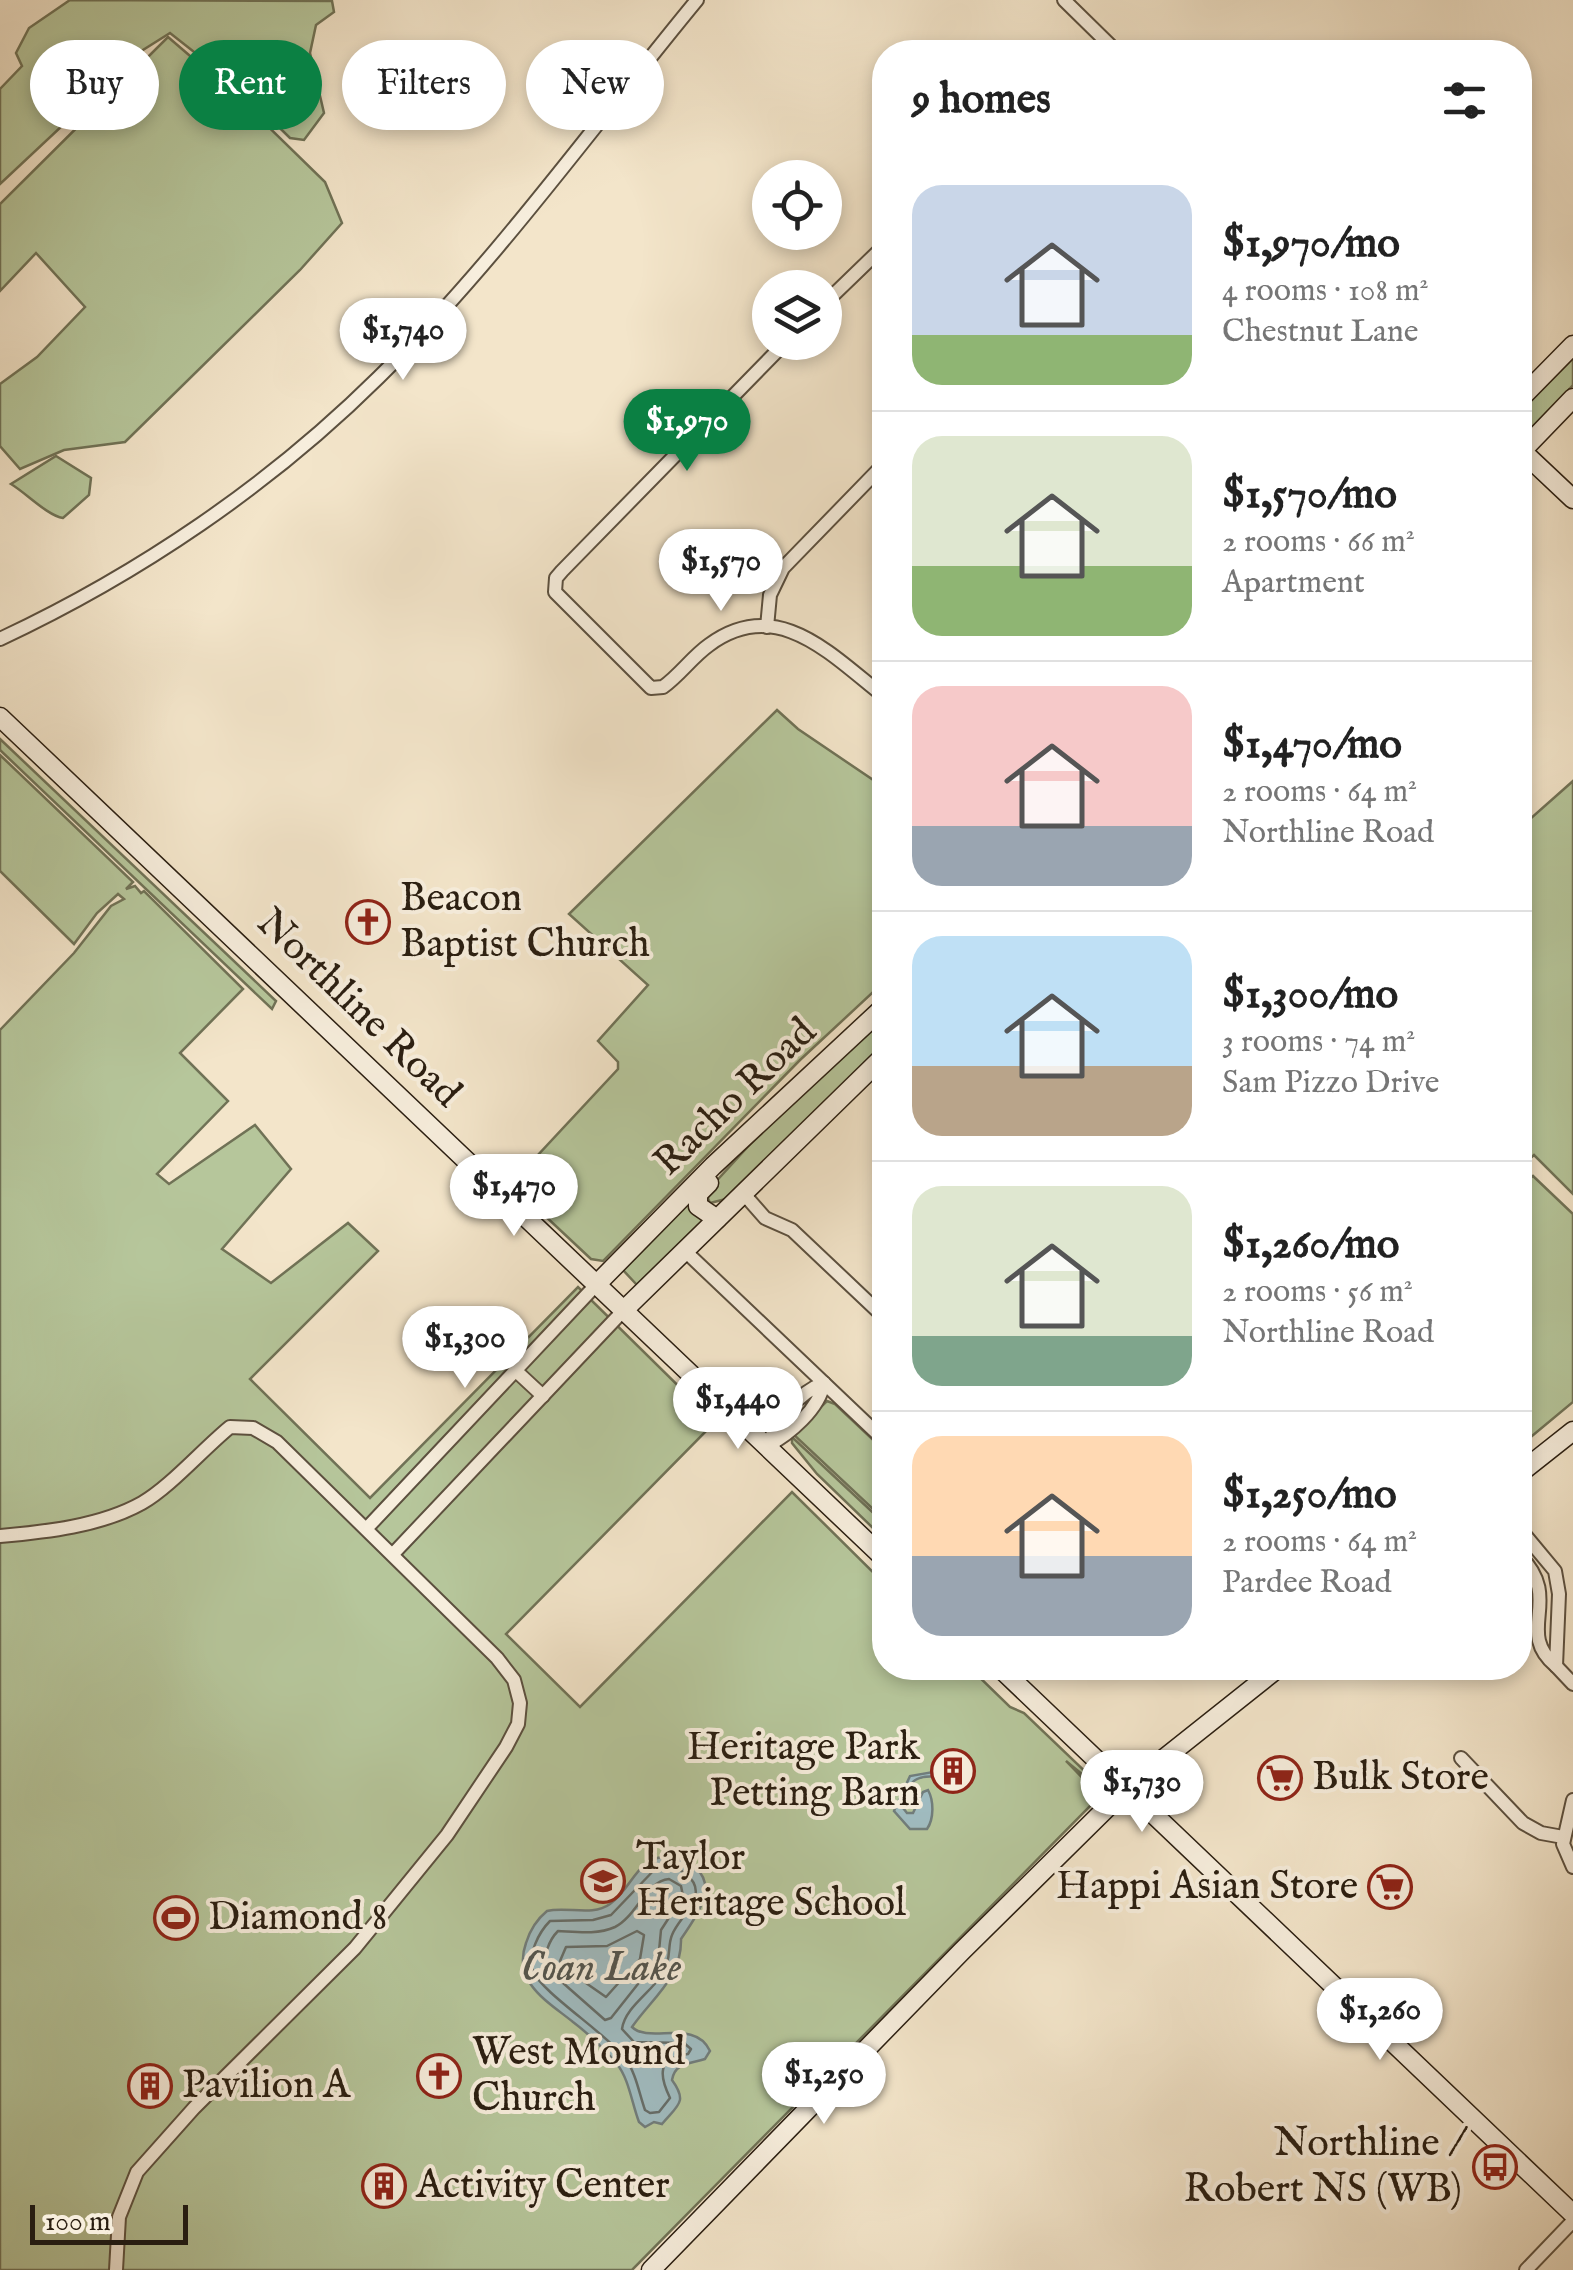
<!DOCTYPE html>
<html lang="en">
<head>
<meta charset="utf-8">
<style>
  :root { --surface:#fff; --page:#f6f6f6; --text:#222; --muted:#767676; --line:#e0e0e0; --accent:#0b8043 }
  body { margin:0; font-family:"IM FELL English",serif; background:var(--page); color:var(--text); height:100vh; display:flex; flex-direction:column; font-size:38px; white-space:nowrap }
  * { box-sizing:border-box; margin:0 }
  p { font-size:32px; color:var(--muted) }
  .icon { flex:none; width:55px; height:55px; fill:none; stroke:currentColor; stroke-width:2; stroke-linecap:round; stroke-linejoin:round }
  .map { position:relative; flex:1; overflow:hidden }
  .side { position:absolute; left:872px; top:40px; width:660px; height:1640px; display:flex; flex-direction:column; background:var(--surface); border-radius:40px; box-shadow:0 5px 15px #0003 }
  .side>* { flex:none }
  .banner { position:absolute; left:30px; top:40px; width:692px; height:90px; display:flex; gap:20px }
  .fabs { position:absolute; left:752px; top:160px; display:grid; gap:20px }
  .fabs a { display:grid; place-items:center; width:90px; height:90px; border-radius:50%; background:var(--surface); box-shadow:0 5px 15px #0003; font-size:50px }
  .scale { position:absolute; left:30px; bottom:25px; width:158px; box-sizing:border-box; padding-left:10px; border:5px solid #2a1e11; border-top:0; font-size:28px; line-height:35px; white-space:nowrap; color:#2a1e11; -webkit-text-stroke:8px #f7eedd; paint-order:stroke }
  .price { position:absolute; translate:-50% -85px; padding:0 22px; border-radius:35px; background:#fff; color:#222; font-size:32px; line-height:65px; filter:drop-shadow(0 2px 5px #0008) }
  .price::after { content:''; position:absolute; left:50%; top:60px; width:30px; height:22px; margin-left:-15px; background:inherit; clip-path:polygon(0 0,100% 0,50% 100%) }
  .price.selected { background:var(--accent); color:#fff }
  ul { padding:0; list-style:none }
  li { display:flex; align-items:center; gap:30px; height:250px; padding:0 40px }
  li+li { border-top:2px solid var(--line) }
  li span { display:grid; place-items:center; flex:none; width:280px; height:200px; border-radius:30px; color:#555 }
  li>.icon { margin-inline-start:auto }
  span .icon { width:120px; height:120px; fill:#fffc; stroke-width:1 }
  li b { font-size:42px }
  h2 { display:flex; justify-content:space-between; align-items:center; height:120px; padding:0 40px; font-size:42px }
  .tag { padding:0 35px; border-radius:45px; background:var(--surface); box-shadow:0 5px 15px #0003; font-size:35px; line-height:90px }
  .tag.selected { background:var(--accent); color:#fff }
  .map>svg:first-child { display:block }
</style>
</head>
<body>
<div class="map">
<svg width="1573" height="2270" viewBox="0 0 1573 2270">
  <rect width="100%" height="100%" fill="#f3e5ca"/>
  <filter id="stains"><feTurbulence type="fractalNoise" baseFrequency=".002" numOctaves="4"/><feColorMatrix values="0 0 0 0 .2 0 0 0 0 .09 0 0 0 0 .02 0 0 0 .5 -.17"/></filter>
  <radialGradient id="worn" r=".72"><stop offset=".6" stop-color="#630" stop-opacity="0"/><stop offset="1" stop-color="#630" stop-opacity=".3"/></radialGradient>
  <!-- green -->
  <g fill="#b6c69b" stroke="#707256" stroke-width="2.5">
    <path d="M70,0L332,1L334,12L316,25L310,53L324,113L304,140L290,138L236,85L170,33L143,50L0,184V89L22,66L16,53L29,28Z"/>
    <path d="M168,37L239,98L325,182L342,223L300,270L125,442L64,450L20,469L0,446V384L37,357L85,307L36,253L0,291V204Z"/>
    <path d="M1573,353V385L1520,443V407Z"/>
    <path d="M56,456L91,478L89,495L63,518C48,516 26,493 11,484Z"/>
    <path d="M777,710L798,729L885,788V981L800,1060L603,1261L591,1259L511,1184L618,1069V1062L598,1041L648,985L569,914Z"/>
    <path d="M0,739L276,1001L272,1009L0,750Z"/>
    <path d="M0,755L133,882L126,889L135,886L141,893L144,891L243,989L180,1053L228,1101L157,1174L169,1184L255,1125L291,1169L222,1249L271,1283L348,1223L378,1251L250,1379L370,1498L578,1287L715,1422L506,1634L580,1707L792,1492L885,1584V1668H970L1010,1707L1024,1713L1094,1780V1784L1066,1761L1100,1796L632,2270H0V1030L74,953L111,906L124,899L118,894L97,913L74,944L0,871Z"/>
    <path d="M1573,781V1194L1534,1155L1520,1167V828Z"/>
    <path d="M885,1014V1041L855,1075L726,1199L710,1203L707,1196L711,1187L782,1109Z"/>
    <path d="M1533,1176L1573,1214V1402L1520,1446V1186Z"/>
    <path d="M687,1202H691L704,1221L637,1285L622,1269Z"/>
    <path d="M827,1401L835,1404L885,1451V1498L874,1510L793,1434Z"/>
    <path d="M792,1437L882,1521L873,1528L817,1474L792,1443Z"/>
  </g>
  <!-- water -->
  <g fill="#a0bcc1" stroke="#717d7b" stroke-width="2.5">
    <path d="M933,1772L937,1777C913,1774 909,1784 900,1804L907,1813H913L923,1792L928,1790C934,1801 934,1819 927,1829H910L894,1811L910,1776Z"/>
    <path d="M670,1856C726,1871 704,1906 681,1939C682,1978 652,1998 632,2027C649,2044 695,2018 710,2051L705,2059C690,2064 675,2062 672,2080C688,2102 678,2105 662,2124L654,2122L645,2127L639,2122C632,2104 629,2079 617,2064C604,2049 589,2034 573,2022C547,2001 512,1982 526,1943C530,1930 536,1920 547,1911C567,1906 592,1917 610,1904C634,1887 635,1857 670,1856Z"/>
  </g>
  <g fill="none" stroke-linecap="round" stroke-linejoin="round">
    <!-- shore -->
    <g stroke="#656d69" stroke-width="2.5">
      <path d="M657,1867C668,1866 677,1867 686,1874C712,1895 679,1916 672,1935C667,1947 672,1957 663,1973C652,1992 625,2007 622,2029L634,2042L684,2043L691,2049L688,2054C657,2058 659,2075 670,2098L659,2112L650,2113L645,2110C639,2093 636,2073 625,2058C607,2034 541,1992 533,1971C527,1955 539,1932 550,1921L593,1920L611,1915Z"/>
      <path d="M669,1879L681,1886L683,1896L661,1930L659,1951L653,1965L611,2018L605,2020L546,1968C543,1956 549,1940 558,1931C577,1932 597,1935 615,1927C636,1917 646,1881 669,1879Z"/>
      <path d="M637,1931L644,1935L640,1959L606,1997L573,1974L560,1961L566,1947L607,1946Z"/>
    </g>
    <!-- street casing -->
    <g stroke="#5c503f" stroke-width="16">
      <g id="street">
        <path d="M1064,0L1117,52"/>
        <path d="M825,303L885,245"/>
        <path d="M786,342L562,571L556,578L555,592L651,688L663,687C680,675 692,657 709,645C778,594 833,657 885,697"/>
        <path d="M767,627L770,595L783,568L885,463"/>
        <path d="M0,639C139,574 270,485 379,377C496,262 593,126 697,0"/>
        <path d="M743,1193L765,1218L792,1230L885,1318"/>
        <path d="M684,1250L885,1441"/>
        <path d="M515,1370L543,1396"/>
        <path d="M824,1383C819,1409 790,1434 767,1446C777,1421 797,1393 824,1383Z"/>
        <path d="M367,1528L596,1285"/>
        <path d="M1520,1529L1555,1571L1559,1594L1556,1666C1514,1631 1564,1600 1520,1556"/>
        <path d="M0,1536C46,1532 101,1526 142,1503C170,1487 203,1449 230,1427L253,1428L277,1442L497,1658L514,1680L520,1703L518,1724L506,1747L447,1835L355,1948L194,2108L137,2172L119,2217L116,2270"/>
        <path d="M393,1554L623,1311"/>
        <path d="M1556,1666L1573,1684"/>
        <path d="M1461,1758L1523,1823L1541,1833L1563,1837"/>
        <path d="M1573,1800L1563,1844L1573,1867"/>
        <path d="M1526,2270L1573,2221"/>
      </g>
    </g>
    <!-- secondary casing -->
    <g stroke="#2a1e11" stroke-width="21">
      <g id="secondary">
        <path d="M1520,399L1573,345"/>
        <path d="M1522,451L1573,499"/>
        <path d="M1520,453L1573,398"/>
        <path d="M0,717L885,1559"/>
        <path d="M709,1183L698,1194V1206L717,1219"/>
        <path d="M596,1285L713,1166L885,1006"/>
        <path d="M623,1311L885,1055"/>
        <path d="M1520,1473L1573,1431"/>
        <path d="M1000,1668L1573,2214"/>
        <path d="M651,2270L962,1951L1127,1788L1278,1668"/>
      </g>
    </g>
    <!-- street -->
    <use href="#street" stroke="#f7eedd" stroke-width="12"/>
    <!-- secondary -->
    <use href="#secondary" stroke="#f7eedd" stroke-width="18"/>
  </g>
  <!-- icons -->
  <defs>
    <g id="church-ring" transform="scale(2.25)"><circle r="9.5" fill="#f7eedd" stroke="#8f2418" stroke-width="1.5"/><path d="M-1.2-6h2.4v3.5h3.3v2.4h-3.3V6h-2.4V-.1h-3.3v-2.4h3.3Z" fill="#8f2418"/></g>
    <g id="building-ring" transform="scale(2.25)"><circle r="9.5" fill="#f7eedd" stroke="#8f2418" stroke-width="1.5"/><path d="M-4-6H4V6H1V3H-1V6H-4ZM-2.5-4.3h1.7v1.8h-1.7ZM.8-4.3h1.7v1.8H.8ZM-2.5-1h1.7V.8h-1.7ZM.8-1h1.7V.8H.8Z" fill="#8f2418"/></g>
    <g id="supermarket-ring" transform="scale(2.25)"><circle r="9.5" fill="#f7eedd" stroke="#8f2418" stroke-width="1.5"/><path d="M-6-5.5h2.5l.6 2H6L4.5 2H-2.5L-4.4-4H-6ZM-1.5 3.2a1.3 1.3 0 1 0 .1 0ZM3 3.2a1.3 1.3 0 1 0 .1 0Z" fill="#8f2418"/></g>
    <g id="school-ring" transform="scale(2.25)"><circle r="9.5" fill="#f7eedd" stroke="#8f2418" stroke-width="1.5"/><path d="M0-5L7-2L0 1L-7-2ZM-4 1L0 2.5L4 1V4Q0 6-4 4Z" fill="#8f2418"/></g>
    <g id="stadium-ring" transform="scale(2.25)"><circle r="9.5" fill="#f7eedd" stroke="#8f2418" stroke-width="1.5"/><path d="M0-5a6.5 5 0 1 0 0 10a6.5 5 0 1 0 0-10ZM-3.5-1.8h7v3.6h-7Z" fill="#8f2418"/></g>
    <g id="bus-ring" transform="scale(2.25)"><circle r="9.5" fill="#f7eedd" stroke="#8f2418" stroke-width="1.5"/><path d="M-5-6H5V4H4V6H2V4H-2V6H-4V4H-5ZM-3.5-4V0h7V-4ZM-3.5 1.2v1.5H-2V1.2ZM2 1.2v1.5H3.5V1.2Z" fill="#8f2418"/></g>
  </defs>
  <g fill-rule="evenodd">
    <use href="#church-ring" x="368" y="922"/>
    <use href="#building-ring" x="953" y="1771"/>
    <use href="#supermarket-ring" x="1280" y="1778"/>
    <use href="#school-ring" x="603" y="1881"/>
    <use href="#supermarket-ring" x="1390" y="1887"/>
    <use href="#stadium-ring" x="176" y="1918"/>
    <use href="#church-ring" x="439" y="2076"/>
    <use href="#building-ring" x="150" y="2086"/>
    <use href="#bus-ring" x="1495" y="2167"/>
    <use href="#building-ring" x="384" y="2186"/>
  </g>
  <g text-anchor="middle" dominant-baseline="central" stroke-width="8" stroke-linejoin="round" paint-order="stroke">
    <!-- poi labels -->
    <g font-size="40" fill="#2a1e11" stroke="#f7eedd" text-anchor="start">
      <text x="400" y="899">Beacon<tspan x="400" dy="46">Baptist Church</tspan></text>
      <text x="920" y="1748" text-anchor="end">Heritage Park<tspan x="920" dy="46">Petting Barn</tspan></text>
      <text x="1312" y="1778">Bulk Store</text>
      <text x="636" y="1858">Taylor<tspan x="636" dy="46">Heritage School</tspan></text>
      <text x="1358" y="1887" text-anchor="end">Happi Asian Store</text>
      <text x="208" y="1918">Diamond 8</text>
      <text x="472" y="2053">West Mound<tspan x="472" dy="46">Church</tspan></text>
      <text x="182" y="2086">Pavilion A</text>
      <text x="1462" y="2144" text-anchor="end">Northline /<tspan x="1462" dy="46">Robert NS (WB)</tspan></text>
      <text x="416" y="2186">Activity Center</text>
    </g>
    <!-- street labels -->
    <g font-size="40" fill="#2a1e11" stroke="#f7eedd">
      <text transform="translate(358 1009) rotate(44)">Northline Road</text>
      <text transform="translate(736 1098) rotate(-44)">Racho Road</text>
    </g>
    <!-- water labels -->
    <g font-size="42" font-style="italic" fill="#53554f" stroke="#f7eedd">
      <text x="601" y="1968">Coan Lake</text>
    </g>
  </g>
  <rect width="100%" height="100%" filter="url(#stains)"/>
  <rect width="100%" height="100%" fill="url(#worn)"/>
</svg>
<div class="fabs">
<a><svg class="icon" aria-label="locate" viewBox="0 0 24 24"><circle cx="12" cy="12" r="6"/><path d="M12 2v4M12 18v4M2 12h4M18 12h4"/></svg></a>
<a><svg class="icon" aria-label="layers" viewBox="0 0 24 24"><path d="M12 4l9 5-9 5-9-5zM3 14l9 5 9-5"/></svg></a>
</div>
<div class="scale">100 m</div>
<b class="price" style="left:403px;top:383px">$1,740</b>
<b class="price selected" style="left:687px;top:474px">$1,970</b>
<b class="price" style="left:721px;top:614px">$1,570</b>
<b class="price" style="left:514px;top:1239px">$1,470</b>
<b class="price" style="left:465px;top:1391px">$1,300</b>
<b class="price" style="left:738px;top:1452px">$1,440</b>
<b class="price" style="left:1142px;top:1835px">$1,730</b>
<b class="price" style="left:1380px;top:2063px">$1,260</b>
<b class="price" style="left:824px;top:2127px">$1,250</b>
<div class="banner">
<a class="tag">Buy</a>
<a class="tag selected">Rent</a>
<a class="tag">Filters</a>
<a class="tag">New</a>
</div>
<section class="side">
<h2>9 homes<svg class="icon" aria-label="filters" viewBox="0 0 24 24"><path d="M4 7h16M4 17h16"/><circle cx="9" cy="7" r="2"/><circle cx="15" cy="17" r="2"/></svg></h2>
<ul>
<li><span style="background:linear-gradient(#c9d6e8 75%,#8fb573 0)"><svg class="icon" aria-label="home" viewBox="0 0 24 24"><path d="M3 11l9-7 9 7M6 9v11h12V9"/></svg></span><div><b>$1,970/mo</b><p>4 rooms · 108 m²</p><p>Chestnut Lane</p></div></li>
<li><span style="background:linear-gradient(#dfe7d0 65%,#8fb573 0)"><svg class="icon" aria-label="home" viewBox="0 0 24 24"><path d="M3 11l9-7 9 7M6 9v11h12V9"/></svg></span><div><b>$1,570/mo</b><p>2 rooms · 66 m²</p><p>Apartment</p></div></li>
<li><span style="background:linear-gradient(#f6c9c9 70%,#9aa5b1 0)"><svg class="icon" aria-label="home" viewBox="0 0 24 24"><path d="M3 11l9-7 9 7M6 9v11h12V9"/></svg></span><div><b>$1,470/mo</b><p>2 rooms · 64 m²</p><p>Northline Road</p></div></li>
<li><span style="background:linear-gradient(#bfe0f5 65%,#b9a48a 0)"><svg class="icon" aria-label="home" viewBox="0 0 24 24"><path d="M3 11l9-7 9 7M6 9v11h12V9"/></svg></span><div><b>$1,300/mo</b><p>3 rooms · 74 m²</p><p>Sam Pizzo Drive</p></div></li>
<li><span style="background:linear-gradient(#dfe7d0 75%,#7fa58c 0)"><svg class="icon" aria-label="home" viewBox="0 0 24 24"><path d="M3 11l9-7 9 7M6 9v11h12V9"/></svg></span><div><b>$1,260/mo</b><p>2 rooms · 56 m²</p><p>Northline Road</p></div></li>
<li><span style="background:linear-gradient(#ffd9b3 60%,#9aa5b1 0)"><svg class="icon" aria-label="home" viewBox="0 0 24 24"><path d="M3 11l9-7 9 7M6 9v11h12V9"/></svg></span><div><b>$1,250/mo</b><p>2 rooms · 64 m²</p><p>Pardee Road</p></div></li>
</ul>
</section>
</div>
</body>
</html>
